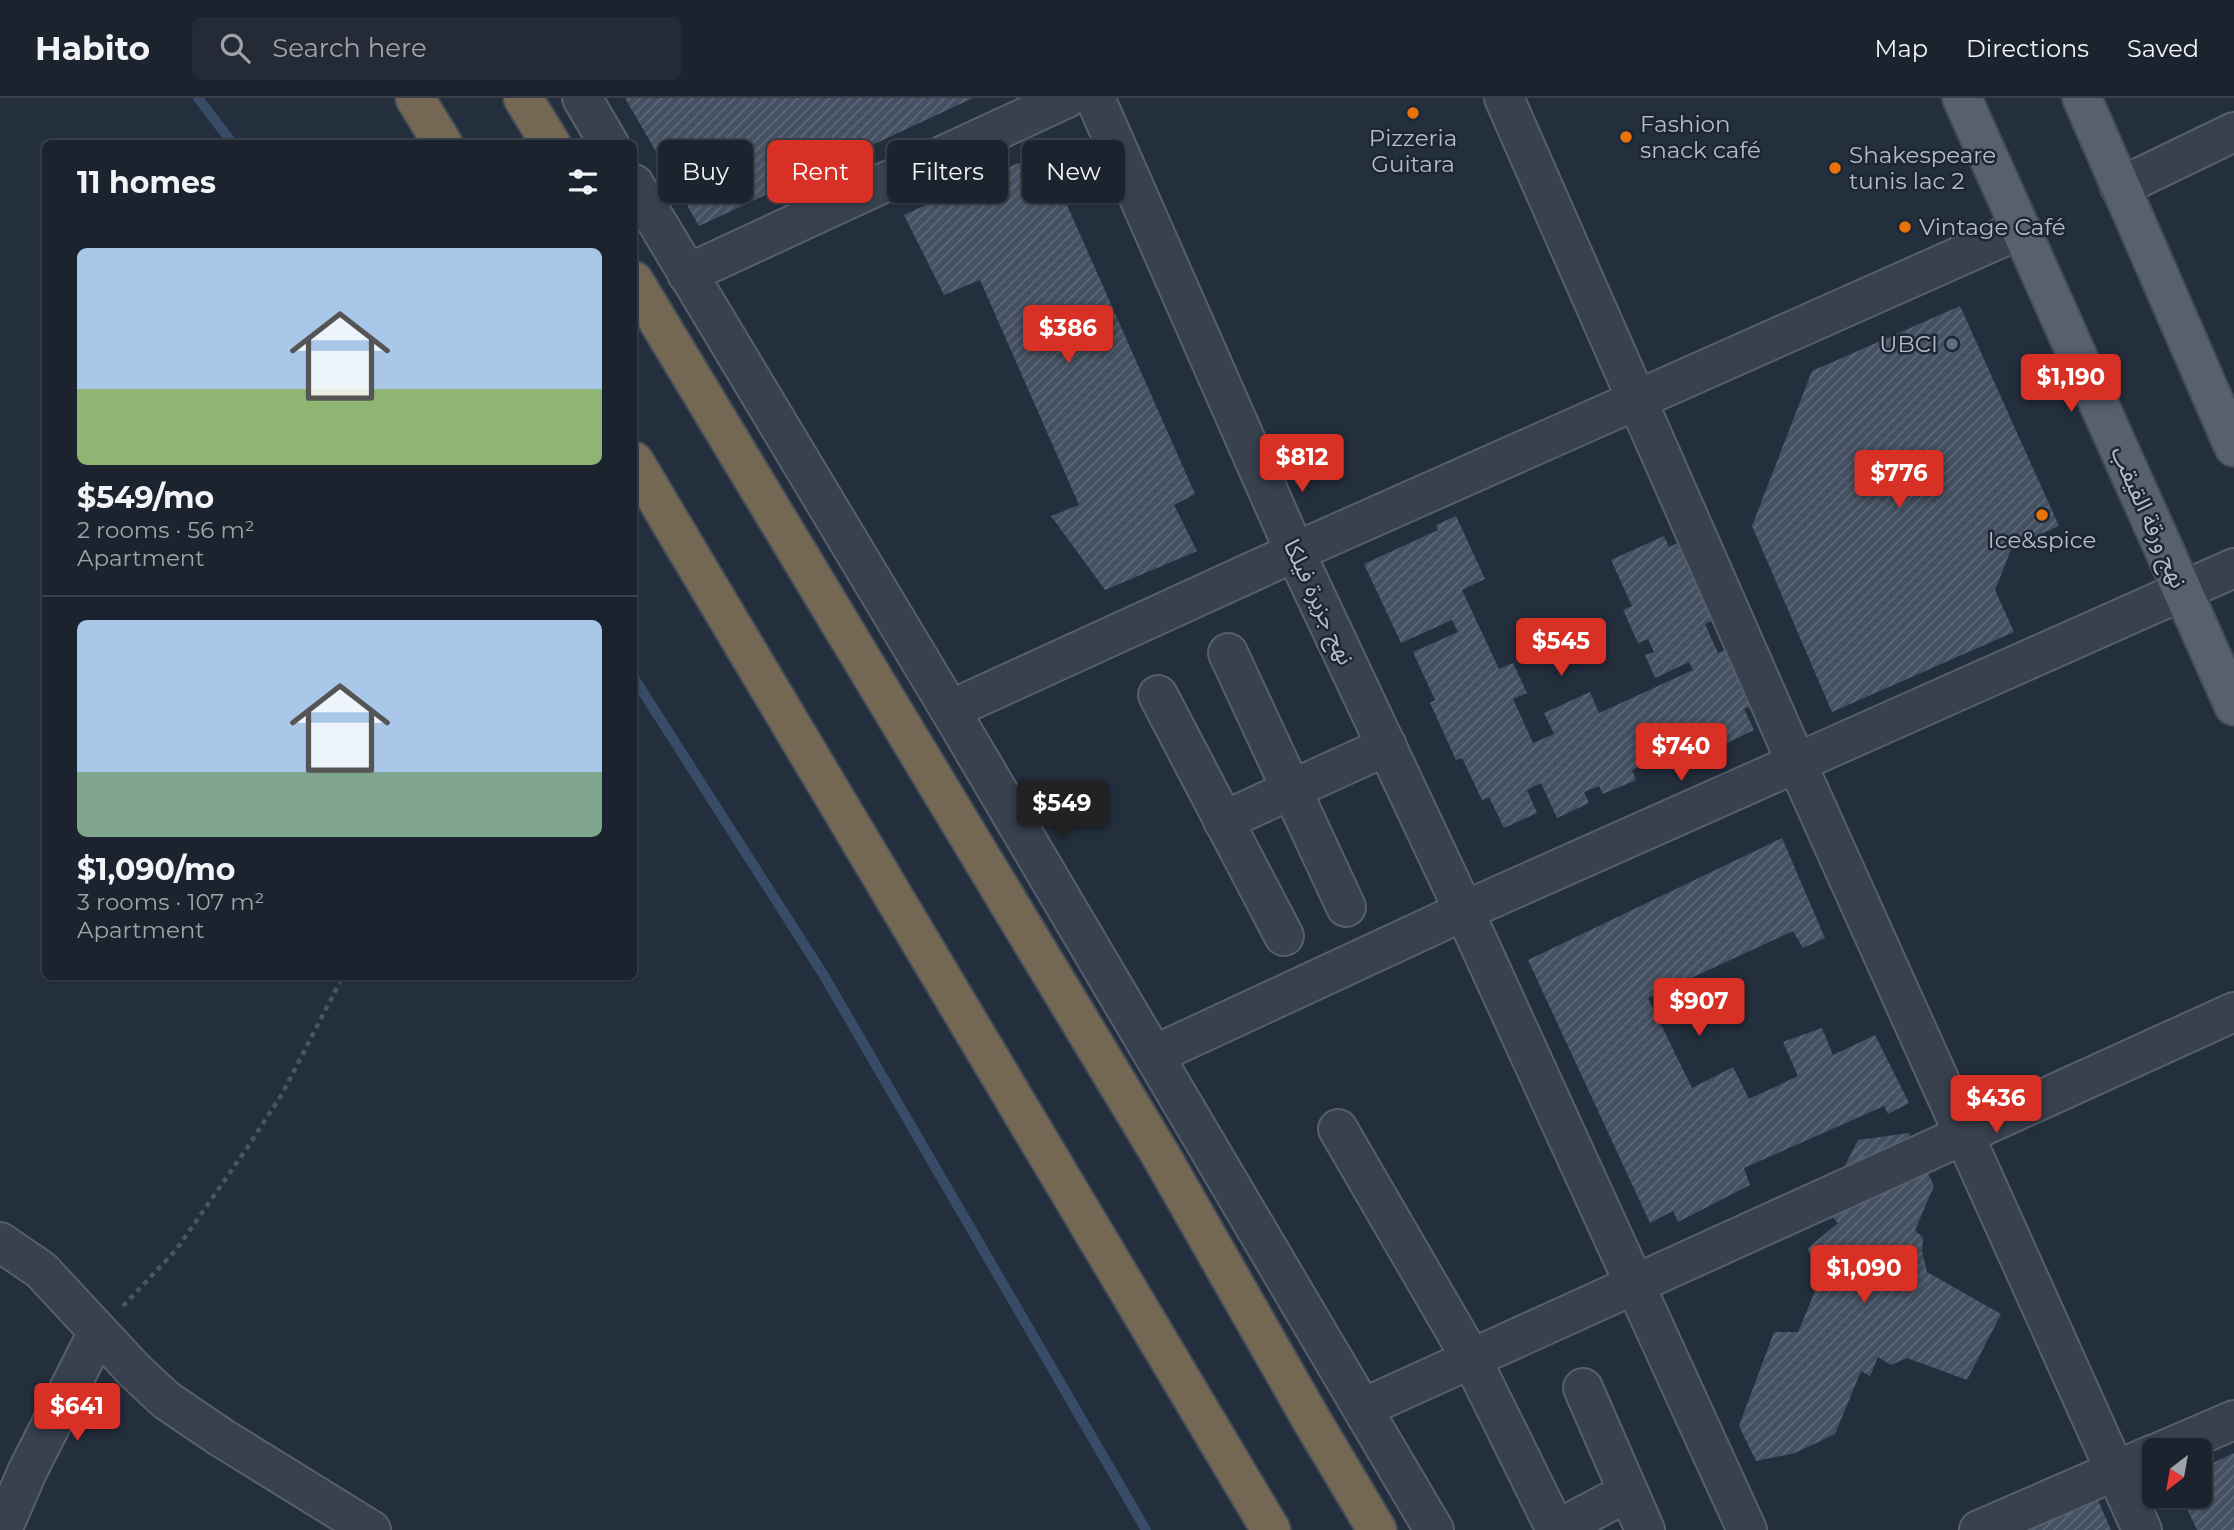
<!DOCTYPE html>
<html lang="en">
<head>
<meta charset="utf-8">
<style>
  :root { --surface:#1b232e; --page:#242b36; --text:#f1f3f6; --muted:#a0a4aa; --line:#39404a; --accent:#d93025 }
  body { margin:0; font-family:Montserrat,"Noto Sans Arabic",sans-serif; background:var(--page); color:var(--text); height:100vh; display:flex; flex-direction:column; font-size:26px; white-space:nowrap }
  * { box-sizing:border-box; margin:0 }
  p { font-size:23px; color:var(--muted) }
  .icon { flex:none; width:38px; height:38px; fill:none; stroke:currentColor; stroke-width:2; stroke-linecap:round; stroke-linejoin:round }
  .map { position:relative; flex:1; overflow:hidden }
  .panel { position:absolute; left:42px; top:42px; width:595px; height:840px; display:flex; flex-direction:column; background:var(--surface); border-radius:10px; box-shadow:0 2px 5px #0004,0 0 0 2px var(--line) }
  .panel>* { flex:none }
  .top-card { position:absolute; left:658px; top:42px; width:665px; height:63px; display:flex; gap:14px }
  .needle { width:46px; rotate:211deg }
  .tools { position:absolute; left:2142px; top:1340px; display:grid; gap:14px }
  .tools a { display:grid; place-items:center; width:70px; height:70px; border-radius:10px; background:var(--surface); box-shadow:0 2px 5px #0004,0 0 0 2px var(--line); font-size:35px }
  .price { position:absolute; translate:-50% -60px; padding:0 16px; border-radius:7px; background:var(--accent); color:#fff; font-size:23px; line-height:46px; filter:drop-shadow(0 2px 4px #0008) }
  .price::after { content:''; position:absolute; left:50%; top:42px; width:21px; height:16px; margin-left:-10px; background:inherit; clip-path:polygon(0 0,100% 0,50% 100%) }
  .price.active { background:#222; color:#fff }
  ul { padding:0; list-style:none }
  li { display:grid; align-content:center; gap:14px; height:371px; padding:0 35px }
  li+li { border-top:2px solid var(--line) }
  li span { display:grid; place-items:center; height:217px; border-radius:10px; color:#555 }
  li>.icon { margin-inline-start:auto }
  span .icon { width:126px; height:126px; fill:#fffc; stroke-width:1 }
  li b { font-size:30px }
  h2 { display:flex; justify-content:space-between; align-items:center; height:84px; padding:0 35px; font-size:30px }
  .pill { padding:0 24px; border-radius:10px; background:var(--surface); box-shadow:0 2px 5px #0004,0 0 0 2px var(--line); font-size:24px; line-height:63px }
  .pill.active { background:var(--accent); color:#fff }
  header { display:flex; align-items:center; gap:42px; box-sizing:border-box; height:98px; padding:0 35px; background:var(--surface); border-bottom:2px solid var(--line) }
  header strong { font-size:33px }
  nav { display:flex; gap:38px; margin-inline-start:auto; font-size:24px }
  .search { width:490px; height:63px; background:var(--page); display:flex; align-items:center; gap:18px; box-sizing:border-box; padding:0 24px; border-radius:10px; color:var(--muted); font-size:26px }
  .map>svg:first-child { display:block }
</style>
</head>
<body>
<header>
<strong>Habito</strong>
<div class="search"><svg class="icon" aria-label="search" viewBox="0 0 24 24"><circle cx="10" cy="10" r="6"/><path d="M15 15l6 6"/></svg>Search here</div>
<nav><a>Map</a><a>Directions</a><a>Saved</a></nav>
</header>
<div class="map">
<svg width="2234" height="1432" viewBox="0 0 2234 1432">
  <defs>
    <pattern id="building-hatch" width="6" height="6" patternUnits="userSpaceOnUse" patternTransform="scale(1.75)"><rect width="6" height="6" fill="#455162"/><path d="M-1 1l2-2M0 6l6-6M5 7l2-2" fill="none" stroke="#5d6877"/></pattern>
  </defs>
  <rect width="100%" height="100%" fill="#242f3e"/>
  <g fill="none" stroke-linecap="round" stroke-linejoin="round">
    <!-- stream -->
    <g stroke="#394c67" stroke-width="10">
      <path d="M198,0L233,46"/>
      <path d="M634,580L823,876L1146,1432"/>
    </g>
  </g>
  <!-- building -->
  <g fill="url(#building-hatch)">
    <path d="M625,0H973L699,128Z"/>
    <path d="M1018,65L1056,82L1195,396L1174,407L1197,453L1105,492L1051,418L1079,407L980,182L944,197L904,117Z"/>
    <path d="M1960,208L2059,428L2012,449L1995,492L2014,534L1832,614L1752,428L1812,273Z"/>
    <path d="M1456,418L1485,481L1462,492L1499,571L1513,565L1527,595L1513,601L1533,645L1554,636L1544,615L1590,594L1599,615L1693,572L1689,564L1655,580L1645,557L1654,554L1648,541L1638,545L1623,512L1632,508L1611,462L1664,438L1669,449L1678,445L1714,522L1705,526L1718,555L1725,552L1751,608L1744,611L1754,632L1727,645L1724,638L1697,650L1694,644L1632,672L1636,682L1603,696L1599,688L1584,694L1589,705L1557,720L1541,685L1527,692L1537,715L1504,730L1489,699L1482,702L1462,660L1456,662L1430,605L1435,602L1413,554L1458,534L1452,522L1401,545L1364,466L1438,432L1436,427Z"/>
    <path d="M1782,740L1825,840L1803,850L1793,833L1648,900L1692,990L1733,969L1749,1001L1798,978L1783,944L1822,930L1833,957L1875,937L1909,1005L1888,1016L1884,1008L1744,1070L1750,1087L1678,1124L1673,1113L1650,1125L1528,862Z"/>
    <path d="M1909,1035L1934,1088L1915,1132L1923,1140L1922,1153L1927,1174L2001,1216L1967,1282L1907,1260L1891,1267L1878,1259L1870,1278L1861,1273L1835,1336L1795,1355L1756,1363L1739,1328L1774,1234H1798L1818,1186L1808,1150L1838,1125L1824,1109L1858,1042Z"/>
    <path d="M2234,1355V1432H2197L2181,1398H2200V1371Z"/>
    <path d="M2098,1402L2111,1432H2028Z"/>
  </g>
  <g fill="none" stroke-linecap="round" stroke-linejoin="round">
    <!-- minor casing -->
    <g stroke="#565f6c" stroke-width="42">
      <g id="minor">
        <path d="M582,0L609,46"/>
        <path d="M1095,0L1295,454L1464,813L1747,1432"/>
        <path d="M1504,0L1797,666L2142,1432"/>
        <path d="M634,86L950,612L1434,1432"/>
        <path d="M2120,89L2234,34"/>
        <path d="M687,176L1067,0"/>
        <path d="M1228,555L1346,809"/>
        <path d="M1158,597L1284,838"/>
        <path d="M950,612L1295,454L2021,131"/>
        <path d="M1223,723L1387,648"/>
        <path d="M1154,957L1464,813L2234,470"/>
        <path d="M1338,1031L1471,1260L1556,1432"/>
        <path d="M0,1144L41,1172L135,1273L166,1302L222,1340L371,1432"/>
        <path d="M1583,1290L1645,1432"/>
        <path d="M1363,1310L2234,914"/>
        <path d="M2162,1353L2234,1322"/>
        <path d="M2,1432L28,1372L98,1234"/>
        <path d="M1556,1432L1628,1394"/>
        <path d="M1979,1432L2154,1356"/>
      </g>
    </g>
    <!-- major casing -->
    <g stroke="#414a57" stroke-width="42">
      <g id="major">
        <path d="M1962,0L2234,608"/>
        <path d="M2082,0L2234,349"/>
      </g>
    </g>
    <!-- highway casing -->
    <g stroke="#434c59" stroke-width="42">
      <g id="highway">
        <path d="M415,0L443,46"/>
        <path d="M523,0L551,46"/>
        <path d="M634,183L1160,1056L1311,1321L1377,1432"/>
        <path d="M634,363L1271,1432"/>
      </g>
    </g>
    <!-- path -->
    <path stroke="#44595c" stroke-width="4.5" stroke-dasharray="5 5" stroke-linecap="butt" d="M123,1208L176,1152L247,1050L282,996L343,878"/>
    <!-- minor -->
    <use href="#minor" stroke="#38414e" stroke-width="38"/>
    <!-- major -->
    <use href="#major" stroke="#56606e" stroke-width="38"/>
    <!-- highway -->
    <use href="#highway" stroke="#746855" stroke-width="38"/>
  </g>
  <!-- markers -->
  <g fill="#e8710a" stroke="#1d2633" stroke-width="2.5">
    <circle cx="1413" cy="15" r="7"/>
    <circle cx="1626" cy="39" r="7"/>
    <circle cx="1835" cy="70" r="7"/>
    <circle cx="1905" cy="129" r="7"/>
    <circle cx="2042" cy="417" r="7"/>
  </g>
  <circle fill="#5c6f8a" stroke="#1d2633" stroke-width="2.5" cx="1952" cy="246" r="7"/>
  <g text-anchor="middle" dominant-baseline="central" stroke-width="5" stroke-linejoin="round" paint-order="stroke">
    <!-- poi labels -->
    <g font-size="23" fill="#b4bcc9" stroke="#1d2633" text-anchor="start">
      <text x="1640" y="26">Fashion<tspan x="1640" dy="26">snack café</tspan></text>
      <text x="1413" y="40" text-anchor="middle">Pizzeria<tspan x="1413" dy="26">Guitara</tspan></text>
      <text x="1849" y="57">Shakespeare<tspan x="1849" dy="26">tunis lac 2</tspan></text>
      <text x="1919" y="129">Vintage Café</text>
      <text x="1938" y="246" text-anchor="end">UBCI</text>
      <text x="2042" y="442" text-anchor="middle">Ice&amp;spice</text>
    </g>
    <!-- street labels -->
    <g font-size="23" fill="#b4bcc9" stroke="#1d2633">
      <text transform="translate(2149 419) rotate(66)">نهج ورقة القيقب</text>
      <text transform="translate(1319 504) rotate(65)">نهج جزيرة فيلكا</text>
    </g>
  </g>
</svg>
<div class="tools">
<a><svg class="needle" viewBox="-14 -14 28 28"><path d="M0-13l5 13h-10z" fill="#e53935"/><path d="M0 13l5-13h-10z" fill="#a0a4aa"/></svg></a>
</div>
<b class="price" style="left:1068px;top:267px">$386</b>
<b class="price" style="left:2071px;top:316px">$1,190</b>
<b class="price" style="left:1302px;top:396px">$812</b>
<b class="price" style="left:1899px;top:412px">$776</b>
<b class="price" style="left:1561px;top:580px">$545</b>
<b class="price" style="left:1681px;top:685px">$740</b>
<b class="price active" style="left:1062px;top:742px">$549</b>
<b class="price" style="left:1699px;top:940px">$907</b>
<b class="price" style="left:1996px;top:1037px">$436</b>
<b class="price" style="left:1864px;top:1207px">$1,090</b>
<b class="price" style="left:77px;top:1345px">$641</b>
<div class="top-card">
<a class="pill">Buy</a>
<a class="pill active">Rent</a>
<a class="pill">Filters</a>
<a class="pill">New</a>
</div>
<section class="panel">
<h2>11 homes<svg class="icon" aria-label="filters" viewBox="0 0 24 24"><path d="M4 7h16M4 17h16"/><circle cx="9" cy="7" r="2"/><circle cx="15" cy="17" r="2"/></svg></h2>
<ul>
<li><span style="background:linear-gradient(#a9c7e8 65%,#8fb573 0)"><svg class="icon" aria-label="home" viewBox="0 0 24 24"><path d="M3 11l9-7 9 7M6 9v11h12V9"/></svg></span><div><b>$549/mo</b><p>2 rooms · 56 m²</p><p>Apartment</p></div></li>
<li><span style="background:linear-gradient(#a9c7e8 70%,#7fa58c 0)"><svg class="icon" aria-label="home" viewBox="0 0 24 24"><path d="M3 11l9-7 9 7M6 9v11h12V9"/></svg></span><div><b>$1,090/mo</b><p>3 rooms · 107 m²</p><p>Apartment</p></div></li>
</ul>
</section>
</div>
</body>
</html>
